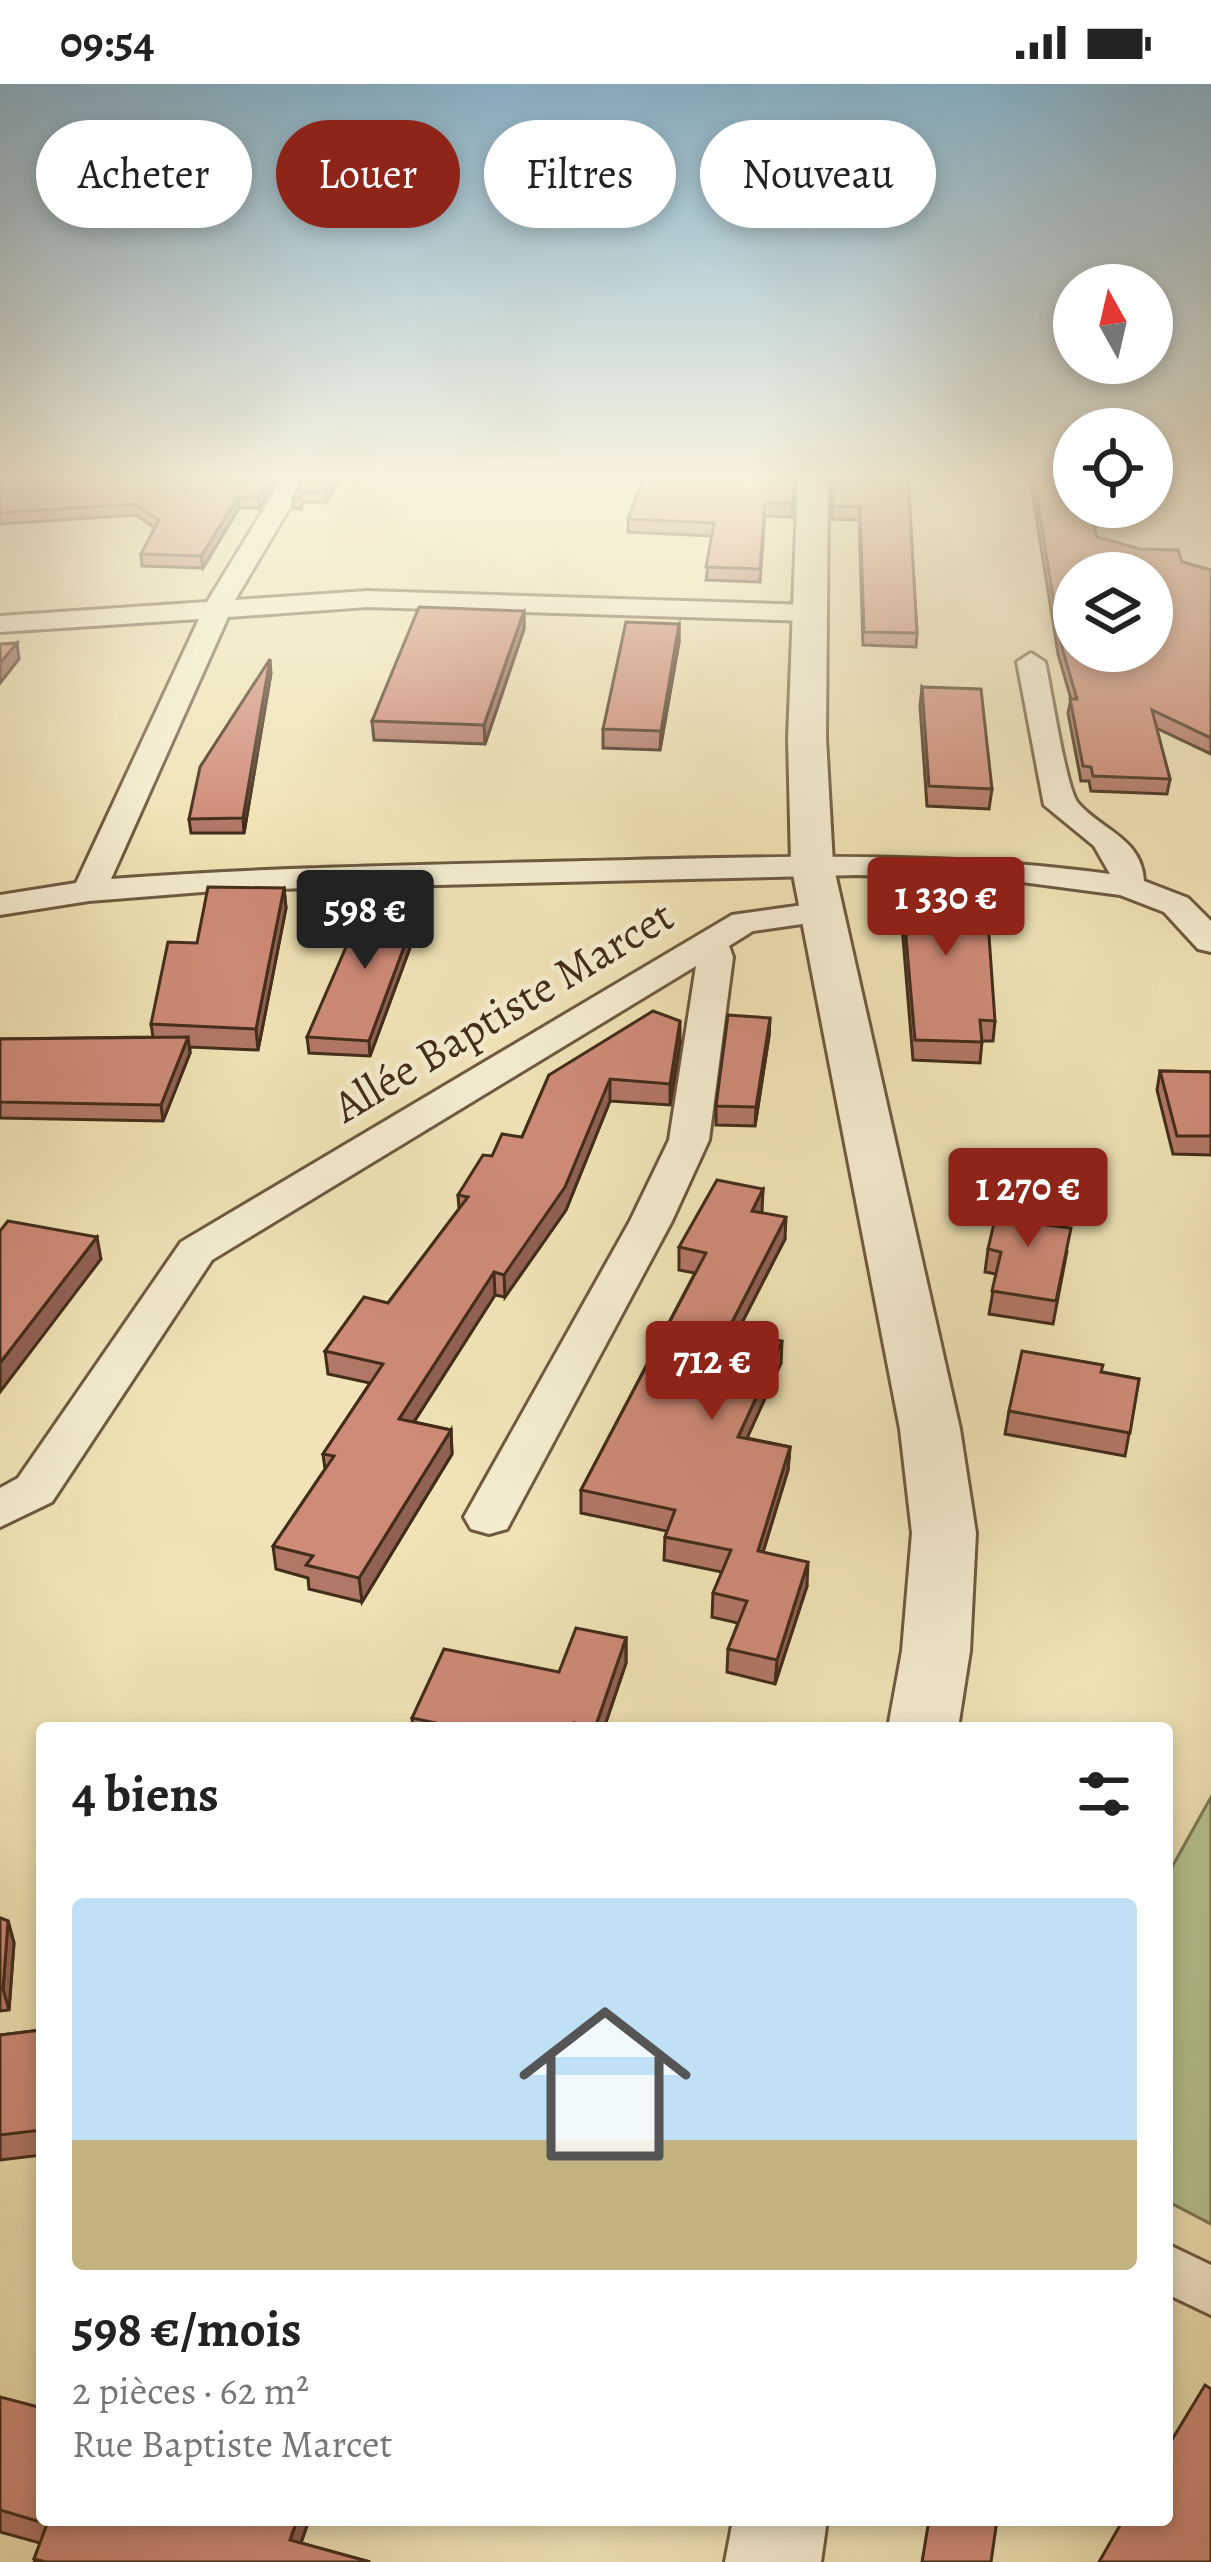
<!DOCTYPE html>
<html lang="fr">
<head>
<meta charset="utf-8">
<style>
  :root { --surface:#fff; --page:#f6f6f6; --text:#222; --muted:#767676; --line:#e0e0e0; --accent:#8f2418 }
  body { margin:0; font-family:Alegreya,serif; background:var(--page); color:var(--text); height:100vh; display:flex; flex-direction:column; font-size:45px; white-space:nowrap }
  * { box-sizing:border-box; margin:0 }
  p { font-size:39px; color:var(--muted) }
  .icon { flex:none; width:66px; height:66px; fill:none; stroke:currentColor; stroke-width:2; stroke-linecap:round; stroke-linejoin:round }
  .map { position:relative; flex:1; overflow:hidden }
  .sheet { position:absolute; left:36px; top:1638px; width:1137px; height:804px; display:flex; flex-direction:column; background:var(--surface); border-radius:12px; box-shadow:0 6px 18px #0003 }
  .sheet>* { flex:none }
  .guide { position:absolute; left:36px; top:36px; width:1140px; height:108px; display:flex; gap:24px }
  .needle { width:78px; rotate:352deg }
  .tools { position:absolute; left:1053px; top:180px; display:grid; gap:24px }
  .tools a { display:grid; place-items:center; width:120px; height:120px; border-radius:50%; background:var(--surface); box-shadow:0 6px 18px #0003; font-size:60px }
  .price { position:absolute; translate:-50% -102px; padding:0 27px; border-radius:12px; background:var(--accent); color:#fff; font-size:39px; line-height:78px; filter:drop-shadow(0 3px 6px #0008) }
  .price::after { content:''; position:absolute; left:50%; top:72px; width:36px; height:27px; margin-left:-18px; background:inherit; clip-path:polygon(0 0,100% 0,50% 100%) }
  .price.on { background:#222; color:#fff }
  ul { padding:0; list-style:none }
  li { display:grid; align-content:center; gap:24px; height:636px; padding:0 36px }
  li+li { border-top:3px solid var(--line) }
  li span { display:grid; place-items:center; height:372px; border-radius:12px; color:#555 }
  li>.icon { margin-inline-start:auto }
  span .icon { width:216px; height:216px; fill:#fffc; stroke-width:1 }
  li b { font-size:51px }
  h2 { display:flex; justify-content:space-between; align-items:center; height:144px; padding:0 36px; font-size:51px }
  .tag { padding:0 42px; border-radius:54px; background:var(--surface); box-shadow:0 6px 18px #0003; font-size:42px; line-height:108px }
  .tag.on { background:var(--accent); color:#fff }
  .status { display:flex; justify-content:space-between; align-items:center; height:84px; padding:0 60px; background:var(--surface); direction:ltr }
  .status svg { height:33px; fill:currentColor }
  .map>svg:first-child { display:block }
</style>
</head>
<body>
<div class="status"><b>09:54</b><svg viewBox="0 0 49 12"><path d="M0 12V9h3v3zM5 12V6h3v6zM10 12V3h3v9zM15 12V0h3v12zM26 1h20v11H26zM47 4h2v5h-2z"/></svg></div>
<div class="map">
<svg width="1211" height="2478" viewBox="0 0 1211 2478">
  <rect width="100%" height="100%" fill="#f0e4b6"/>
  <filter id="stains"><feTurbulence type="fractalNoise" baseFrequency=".00167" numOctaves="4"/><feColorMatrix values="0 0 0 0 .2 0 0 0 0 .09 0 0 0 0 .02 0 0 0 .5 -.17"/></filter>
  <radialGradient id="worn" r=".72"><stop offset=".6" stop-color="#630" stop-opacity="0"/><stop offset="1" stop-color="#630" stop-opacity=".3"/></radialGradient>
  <!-- green -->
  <path fill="#b6c590" stroke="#7c7855" stroke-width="3" d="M1211,1713V2140L1167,2117V1792Z"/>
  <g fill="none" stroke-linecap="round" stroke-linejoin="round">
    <!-- pedestrian casing -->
    <g stroke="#6e5a41" stroke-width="6">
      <path id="pedestrian" d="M1167,2160L1211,2181V2231L1167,2210Z"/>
    </g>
    <!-- minor casing -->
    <g stroke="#6e5a41" stroke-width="6">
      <g id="minor">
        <path d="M283,394H307L235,516L367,507L812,521L826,529L812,537L367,523L228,533L111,795C269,783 426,781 584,777C760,773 935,766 1110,790L1094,762L1044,721L1017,578L1031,569L1045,578C1051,603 1066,705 1078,719C1101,746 1142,754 1144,797L1188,814L1211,837V868L1198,865L1164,828L1120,811L1014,797L859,791L228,806L89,817L0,831V811L76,799L199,535L0,548V532L207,518Z"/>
        <path d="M825,818L837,821L842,828L837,835L753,847L729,862L733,873L709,1056L672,1137L507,1445L489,1450L471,1445L464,1433L630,1137L669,1056L696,882L212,1176L52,1418L0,1443V1404L18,1394L181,1158L732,831Z"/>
      </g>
    </g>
    <!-- tertiary casing -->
    <g stroke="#6e5a41" stroke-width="6">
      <g id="tertiary">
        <path d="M798,394H828L826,654L833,780L960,1345L976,1449L970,1567L958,1644H888L902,1567L912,1449L900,1345L791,780L788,654Z"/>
        <path d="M733,2436H827L821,2478H725Z"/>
      </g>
    </g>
    <!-- pedestrian -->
    <use href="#pedestrian" fill="#f5edd0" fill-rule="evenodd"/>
    <!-- minor -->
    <use href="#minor" fill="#f5edd0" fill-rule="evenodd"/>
    <!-- tertiary -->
    <use href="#tertiary" fill="#f5edd0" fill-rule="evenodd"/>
  </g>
  <!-- wall -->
  <g fill="#b27867" stroke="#422c1a" stroke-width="3">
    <path d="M0,394H280L259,424H239L203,484L142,482L141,470L155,444L136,431L0,440Z"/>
    <path d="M304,394H340L327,418H304L301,425H294L293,414Z"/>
    <path d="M795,394L792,433L765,432L760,498L706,496L712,452L628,448V435Z"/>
    <path d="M832,394H908L917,549L916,563L863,561L859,436L832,435Z"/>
    <path d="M1030,394H1074L1097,453L1211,486V670L1156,644L1170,695L1167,710L1091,707L1089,697H1081L1068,629L1071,615L1058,570Z"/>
    <path d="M524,527V545L485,660L374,656L372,637Z"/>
    <path d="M679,540V558L660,666L603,664V645Z"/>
    <path d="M271,589L244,749H191L189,735Z"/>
    <path d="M922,603L992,705L989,725L927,722L920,622Z"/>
    <path d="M900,786L995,937L993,957H982L980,979L913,976L899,805Z"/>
    <path d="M284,804L286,824L258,966L190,963V969L163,1037L0,1034V955L153,953L151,940L197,859Z"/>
    <path d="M421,834L370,972L309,969L307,953Z"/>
    <path d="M770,934L769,952L755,1042L716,1041V1022Z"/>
    <path d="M680,958L670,1021L610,1017L566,1126L505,1213L495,1211L414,1338L451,1346L452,1370L362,1518L309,1505L308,1494L276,1485L273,1462L325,1385L323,1370L370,1299L328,1290L325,1267L388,1219L459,1125L458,1111L492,1072L522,1053L549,991Z"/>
    <path d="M1160,987L1211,988V1071L1173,1070L1157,1006Z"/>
    <path d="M763,1105L761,1128L785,1155L740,1242L781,1279L747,1354L790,1363L788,1386L763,1468L807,1502L775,1600L727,1588L728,1565L738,1539L712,1533L713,1509L722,1488L664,1476L665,1453L667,1447L581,1429V1406L695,1189L679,1186V1163Z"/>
    <path d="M1047,1141L1067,1167L1053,1240L989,1230L996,1190L985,1188L988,1165Z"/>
    <path d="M1102,1288L1139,1295L1125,1372L1005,1350L1009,1327Z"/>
    <path d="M626,1554V1579L604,1644H413L412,1634L559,1588Z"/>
    <path d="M0,1834L8,1837L14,1859L9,1926L0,1927Z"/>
    <path d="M42,1946V2071L0,2076V1951Z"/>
    <path d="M0,2313L42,2436H309L301,2459L370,2478H35L34,2475L40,2459L0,2448Z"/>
  </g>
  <!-- shaded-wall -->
  <g fill="#916154" stroke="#422c1a" stroke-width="3">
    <path d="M271,394H280L259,424L258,413Z"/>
    <path d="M333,394H340L327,418L326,407Z"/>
    <path d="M238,413L239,424L203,484L201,472Z"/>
    <path d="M524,527V545L485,660L484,641Z"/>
    <path d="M679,540V558L660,666L661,647Z"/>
    <path d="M17,559L19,575L0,599V579Z"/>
    <path d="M270,575L271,589L244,749L243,734Z"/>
    <path d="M284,804L286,824L258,966L256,945Z"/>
    <path d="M420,820L421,834L370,972L369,957Z"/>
    <path d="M770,934L769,952L755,1042L756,1023Z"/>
    <path d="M680,937V958L670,1021V1000Z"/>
    <path d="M188,953L190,969L163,1037L161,1021Z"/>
    <path d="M610,995V1017L566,1126L505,1213L504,1191Z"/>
    <path d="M763,1105L762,1127L751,1149L752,1127Z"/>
    <path d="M786,1133L785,1155L730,1262L731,1240Z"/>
    <path d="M97,1153L101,1175L0,1308V1279Z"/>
    <path d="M494,1188L495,1211L401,1358L399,1335Z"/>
    <path d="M782,1257L781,1279L737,1376L738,1353Z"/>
    <path d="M451,1346L452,1370L362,1518L359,1494Z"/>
    <path d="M790,1363L788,1386L756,1491L758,1467Z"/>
    <path d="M808,1478L807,1502L775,1600L777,1576Z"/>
    <path d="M626,1554V1579L604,1644H595Z"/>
    <path d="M8,1837L14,1859L9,1926L3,1905Z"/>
    <path d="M297,2436H309L294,2478L290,2456Z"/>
  </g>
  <!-- building -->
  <g fill="#cf8b78" stroke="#422c1a" stroke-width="3" fill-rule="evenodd">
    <path d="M0,394H271L258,413H238L201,472L141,470L159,436L135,420L0,429Z"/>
    <path d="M304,394H333L326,407H303L300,414H293Z"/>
    <path d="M643,394H794L793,420L765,419L760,485L706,483L714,439L628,435Z"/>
    <path d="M833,394H908L917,549L864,548L860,423L833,422Z"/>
    <path d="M1034,394H1074V423H1089L1097,453L1140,465L1178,466L1182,478L1211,486V654L1152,626L1170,695L1093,692L1091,683L1083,682L1070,615H1077L1060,557ZM1074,489H1152V567H1074Z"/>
    <path d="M419,523L524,527L484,641L372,637Z"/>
    <path d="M626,538L679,540L661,647L603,645Z"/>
    <path d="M17,559L0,579V560Z"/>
    <path d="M270,575L243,734L189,735L200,683Z"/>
    <path d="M922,603L981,605L992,705L929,702Z"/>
    <path d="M900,786L962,787L968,837L988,838L995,937L980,936L982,958L915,956Z"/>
    <path d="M208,803L284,804L256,945L151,940L168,858L197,859Z"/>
    <path d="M366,817L420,820L369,957L307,953Z"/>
    <path d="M653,927L680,937L670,1000L610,995L565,1103L504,1191L494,1188L399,1335L451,1346L359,1494L306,1481L313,1472L273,1462L334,1372L323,1370L383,1280L325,1267L364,1213L388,1219L468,1113L458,1111L483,1071L492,1072L502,1050L522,1053L549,991Z"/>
    <path d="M728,931L770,934L756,1023L716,1022Z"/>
    <path d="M188,953L161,1021L0,1018V955Z"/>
    <path d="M1160,987L1211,988V1052H1177Z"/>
    <path d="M717,1096L763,1105L752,1127L786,1133L731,1240L750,1244L747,1250L782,1257L738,1353L790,1363L758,1467L808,1478L777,1576L728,1565L747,1517L713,1509L731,1466L665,1453L675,1426L581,1406L706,1169L679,1163Z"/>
    <path d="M1000,1114L1050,1121L1046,1141L1071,1144L1056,1217L992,1207L1001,1168L988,1165Z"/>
    <path d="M8,1137L97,1153L0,1279V1147Z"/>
    <path d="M1022,1267L1103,1281L1101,1288L1139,1295L1130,1349L1009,1327Z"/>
    <path d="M576,1544L626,1554L595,1644L574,1639L572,1644H459L412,1634L444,1565L559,1588Z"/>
    <path d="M0,1834L8,1837L3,1905H0Z"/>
    <path d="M42,1946V2046L0,2051V1951Z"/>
    <path d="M1205,2301L1211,2305V2478H1099L1123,2436H1167V2364Z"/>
    <path d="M0,2313L42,2324V2436H297L290,2456L370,2478H46L34,2475L47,2440L0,2426Z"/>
    <path d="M929,2436H997L991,2478H922Z"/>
  </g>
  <!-- sky -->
  <linearGradient id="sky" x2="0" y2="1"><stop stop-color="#89b8d3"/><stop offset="0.53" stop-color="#f8f3de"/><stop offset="1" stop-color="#f8f3de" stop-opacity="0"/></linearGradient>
  <rect width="1211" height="741" fill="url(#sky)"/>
  <g text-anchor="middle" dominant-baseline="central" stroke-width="9" stroke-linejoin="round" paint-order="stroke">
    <!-- street labels -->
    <g font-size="45" fill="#422c1a" stroke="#f5edd0">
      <text transform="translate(503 927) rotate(-31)">Allée Baptiste Marcet</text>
    </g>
  </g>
  <rect width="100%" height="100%" filter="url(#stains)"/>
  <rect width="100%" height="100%" fill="url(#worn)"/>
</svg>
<div class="tools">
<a><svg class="needle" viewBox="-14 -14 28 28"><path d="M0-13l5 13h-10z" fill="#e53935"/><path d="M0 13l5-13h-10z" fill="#767676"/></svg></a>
<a><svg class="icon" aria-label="locate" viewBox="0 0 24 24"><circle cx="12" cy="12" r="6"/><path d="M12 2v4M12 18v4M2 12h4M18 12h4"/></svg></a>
<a><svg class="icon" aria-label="layers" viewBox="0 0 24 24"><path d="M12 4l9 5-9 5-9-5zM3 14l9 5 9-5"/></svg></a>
</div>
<b class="price" style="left:946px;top:875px">1 330 €</b>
<b class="price on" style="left:365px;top:888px">598 €</b>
<b class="price" style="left:1028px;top:1166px">1 270 €</b>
<b class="price" style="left:712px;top:1339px">712 €</b>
<div class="guide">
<a class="tag">Acheter</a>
<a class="tag on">Louer</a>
<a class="tag">Filtres</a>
<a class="tag">Nouveau</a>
</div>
<section class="sheet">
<h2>4 biens<svg class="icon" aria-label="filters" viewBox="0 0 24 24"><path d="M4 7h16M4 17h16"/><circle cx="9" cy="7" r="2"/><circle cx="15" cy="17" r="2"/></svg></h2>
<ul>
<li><span style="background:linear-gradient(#bfe0f5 65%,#c2b280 0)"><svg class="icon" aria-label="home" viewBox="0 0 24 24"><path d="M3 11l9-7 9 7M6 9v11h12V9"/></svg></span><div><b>598 €/mois</b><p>2 pièces · 62 m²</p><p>Rue Baptiste Marcet</p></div></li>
</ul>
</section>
</div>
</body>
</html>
